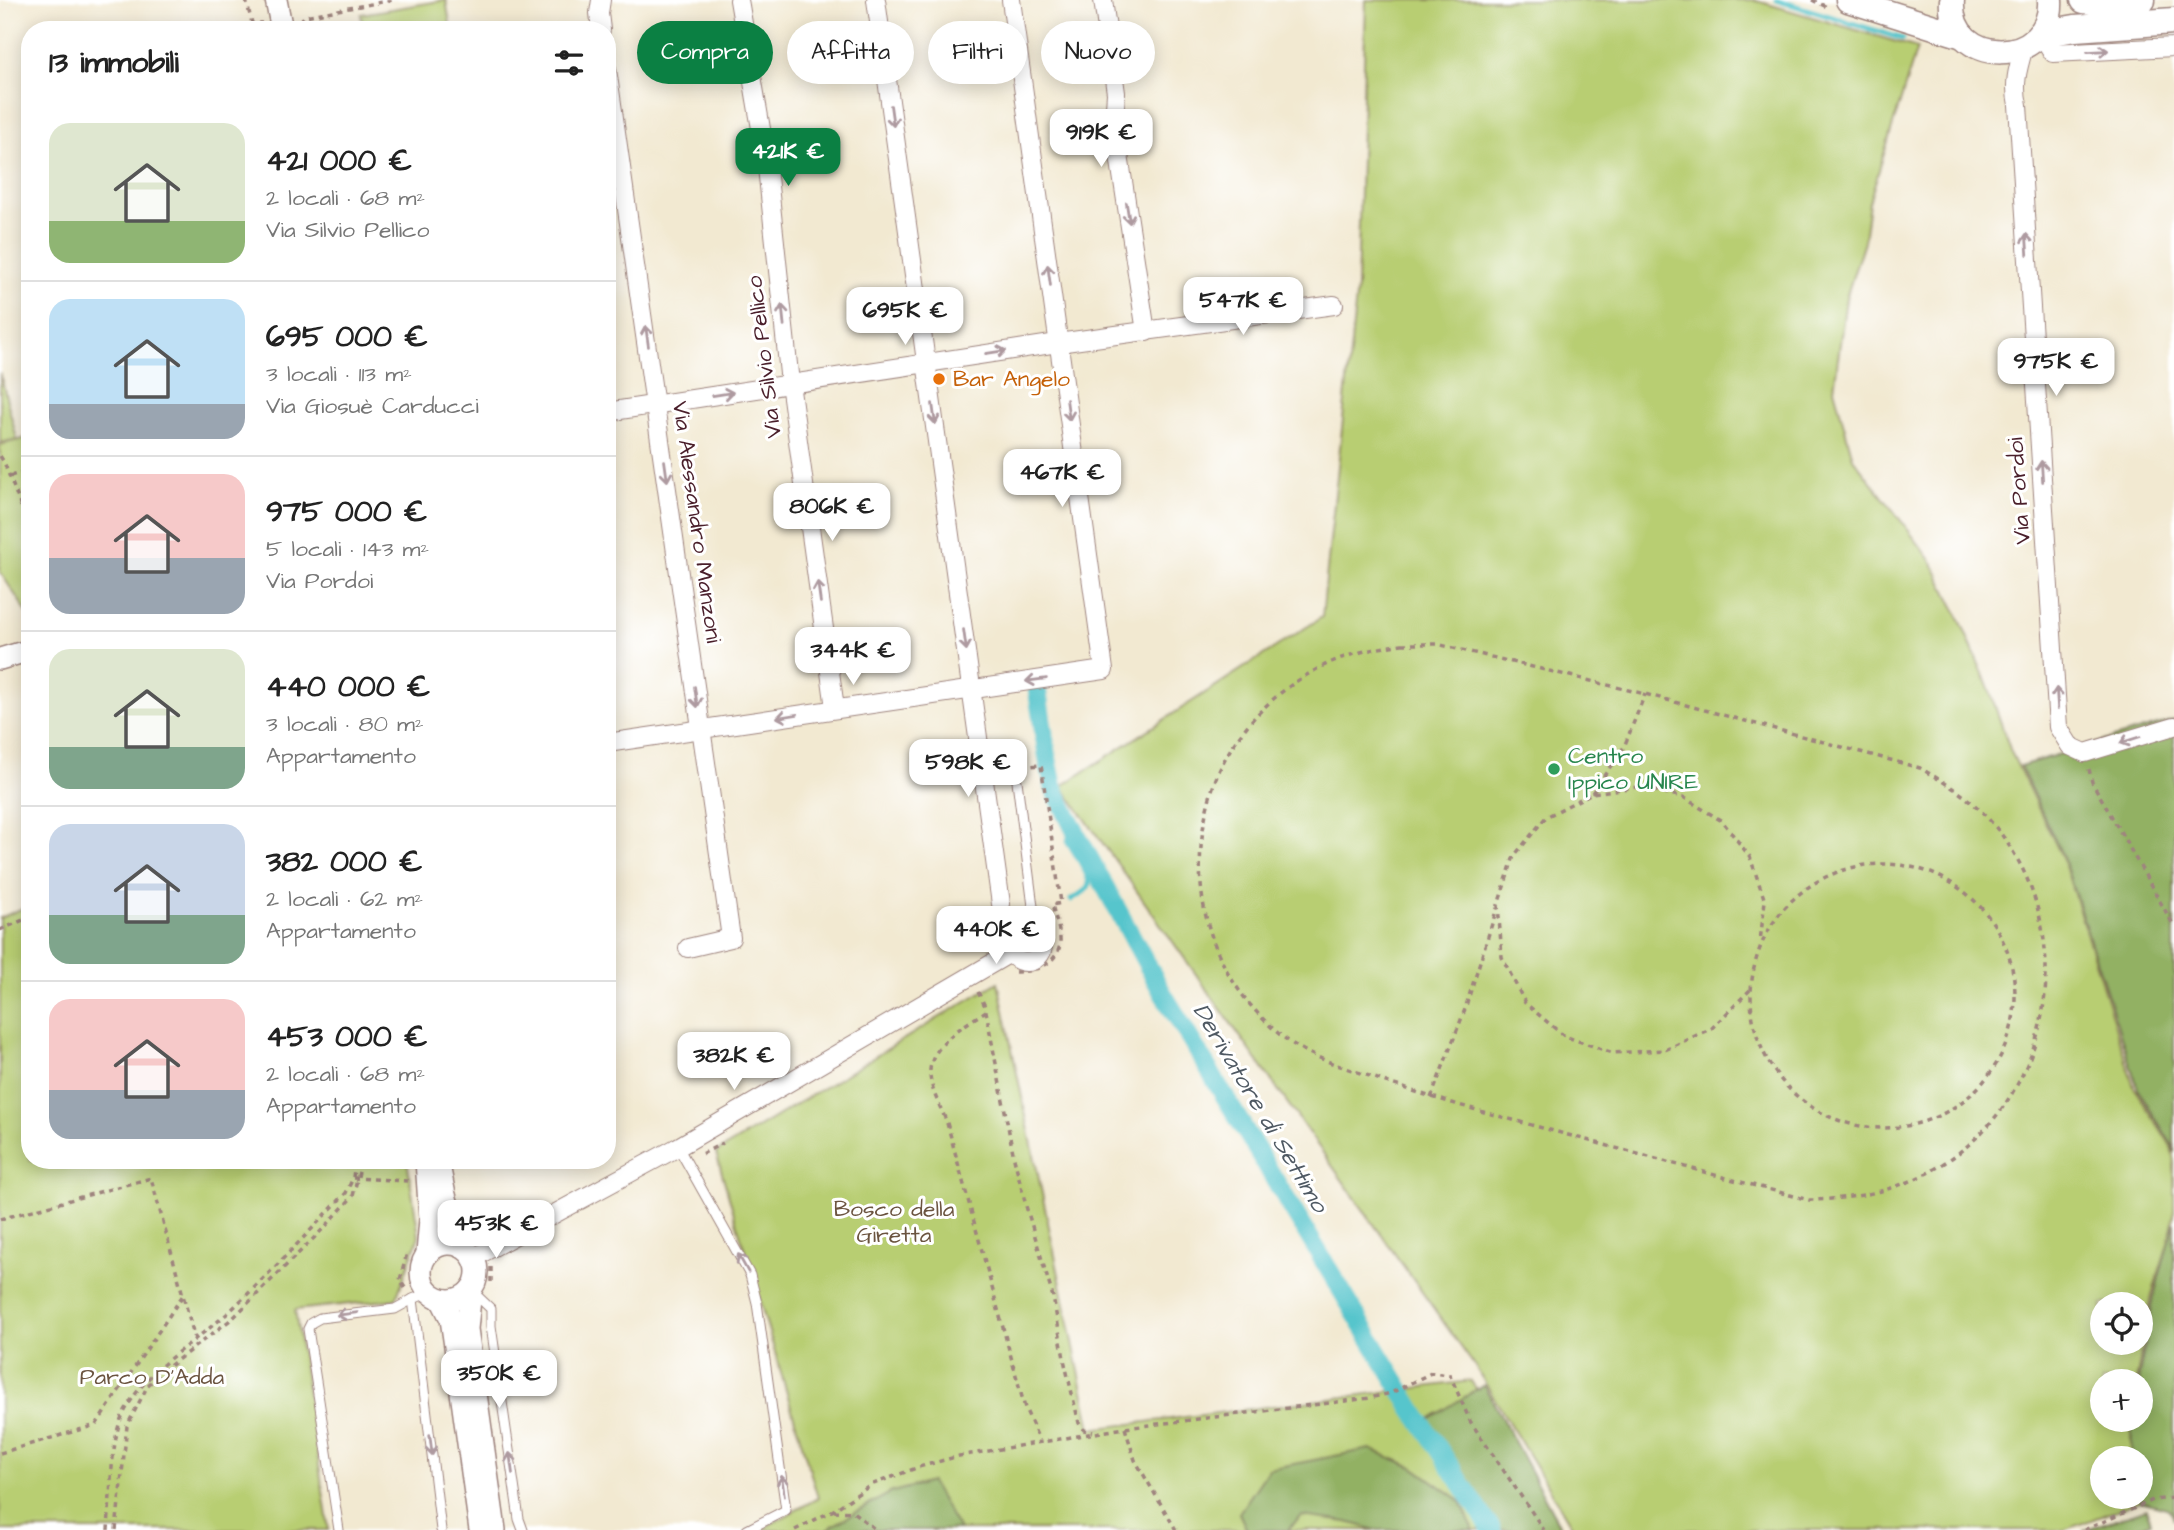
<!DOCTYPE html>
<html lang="it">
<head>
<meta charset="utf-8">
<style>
  :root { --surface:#fff; --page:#f2f2f2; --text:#222; --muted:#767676; --line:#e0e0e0; --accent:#0b8043 }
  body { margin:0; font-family:"Architects Daughter",sans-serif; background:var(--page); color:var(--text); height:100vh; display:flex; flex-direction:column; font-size:26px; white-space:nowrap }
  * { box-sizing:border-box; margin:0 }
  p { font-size:23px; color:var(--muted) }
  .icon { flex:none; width:38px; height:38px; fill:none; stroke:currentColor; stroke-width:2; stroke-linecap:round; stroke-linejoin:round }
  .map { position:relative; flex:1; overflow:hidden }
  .details { position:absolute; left:21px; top:21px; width:595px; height:1148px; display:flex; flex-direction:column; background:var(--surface); border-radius:28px; box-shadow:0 4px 18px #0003 }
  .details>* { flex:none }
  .banner { position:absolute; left:637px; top:21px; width:665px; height:63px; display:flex; gap:14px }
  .fabs { position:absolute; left:2090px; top:1292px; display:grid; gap:14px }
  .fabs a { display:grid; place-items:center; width:63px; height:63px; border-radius:50%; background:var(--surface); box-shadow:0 4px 18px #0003; font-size:35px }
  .price { position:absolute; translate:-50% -60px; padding:0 16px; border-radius:14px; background:#fff; color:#222; font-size:23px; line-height:46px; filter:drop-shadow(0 2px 4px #0008) }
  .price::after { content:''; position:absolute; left:50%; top:42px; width:21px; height:16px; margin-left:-10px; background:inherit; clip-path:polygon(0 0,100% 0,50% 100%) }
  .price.current { background:var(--accent); color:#fff }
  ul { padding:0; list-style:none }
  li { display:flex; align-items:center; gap:21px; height:175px; padding:0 28px }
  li+li { border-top:2px solid var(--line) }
  li span { display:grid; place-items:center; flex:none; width:196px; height:140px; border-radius:21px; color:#555 }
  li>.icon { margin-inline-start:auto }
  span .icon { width:84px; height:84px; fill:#fffc; stroke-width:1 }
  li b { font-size:30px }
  h2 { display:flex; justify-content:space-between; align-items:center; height:84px; padding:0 28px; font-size:30px }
  .chip { padding:0 24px; border-radius:32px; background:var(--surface); box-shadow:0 4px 18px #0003; font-size:24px; line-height:63px }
  .chip.current { background:var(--accent); color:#fff }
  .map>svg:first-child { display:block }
</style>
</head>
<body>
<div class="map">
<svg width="2174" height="1530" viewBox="0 0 2174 1530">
  <rect width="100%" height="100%" fill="#fff"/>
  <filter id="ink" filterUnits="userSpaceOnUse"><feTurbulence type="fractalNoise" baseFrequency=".0143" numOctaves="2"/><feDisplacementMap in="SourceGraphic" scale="14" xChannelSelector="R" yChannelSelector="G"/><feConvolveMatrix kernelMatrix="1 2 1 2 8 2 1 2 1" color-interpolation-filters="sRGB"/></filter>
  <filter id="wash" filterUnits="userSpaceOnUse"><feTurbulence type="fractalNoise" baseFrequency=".00686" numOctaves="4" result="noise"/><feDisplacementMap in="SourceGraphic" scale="28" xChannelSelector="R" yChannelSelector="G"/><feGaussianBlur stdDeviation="1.57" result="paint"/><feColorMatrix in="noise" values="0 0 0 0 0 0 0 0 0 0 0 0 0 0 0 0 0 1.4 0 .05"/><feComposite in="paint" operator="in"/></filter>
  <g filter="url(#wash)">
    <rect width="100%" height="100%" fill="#f2e9d1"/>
    <!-- green -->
    <g fill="#b8ce72" stroke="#81764e" stroke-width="2" fill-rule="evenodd">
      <path d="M446,0L451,30H363L361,14Z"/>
      <path d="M1366,0H1754L1917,48L1869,202L1864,241L1846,298L1834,389L1853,458L1931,560L1958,615L1988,686L2011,752L2063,859L2134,1087L2171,1146L2174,1162V1217L2168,1244L2152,1294L2136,1381H2102V1419H2131V1458H2102V1496H2139L2140,1501L2065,1530H1574L1476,1368L1062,786L1322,617L1357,287ZM2102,1304H2140V1342H2102Z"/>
      <path d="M0,373L17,439L0,443Z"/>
      <path d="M30,437V617L0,572V445Z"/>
      <path d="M30,905V1160H407L419,1236L396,1299L295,1310L329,1530H0V918Z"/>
      <path d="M998,982L1091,1429L1471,1381L1563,1530H760L818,1498L716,1153Z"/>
    </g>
    <!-- forest -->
    <g fill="#92b164" stroke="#6e6848" stroke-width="2">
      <path d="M2174,720V1153L2172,1145L2138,1089L2063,857L2020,766Z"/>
      <path d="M2174,1222V1520L2170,1509L2140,1501V1458H2131L2132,1419H2140V1381H2138L2154,1296Z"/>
      <path d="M1484,1385L1562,1530H1485L1429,1419Z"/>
      <path d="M1370,1449L1413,1467L1461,1501L1473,1530H1376L1347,1522L1302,1516L1289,1528L1290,1530H1247L1239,1513L1269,1469Z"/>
      <path d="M931,1482L959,1530H825L892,1492Z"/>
      <path d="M2146,1509L2151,1522L2132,1530H2083Z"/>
    </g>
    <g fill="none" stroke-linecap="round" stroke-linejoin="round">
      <!-- stream -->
      <g stroke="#57c5cc" stroke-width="5">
        <path d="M1777,0L1903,39"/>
        <path d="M1071,900C1076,896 1088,891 1089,885C1090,876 1073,850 1068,842L1069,837L1076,833"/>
      </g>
      <!-- canal -->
      <path stroke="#57c5cc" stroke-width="19" d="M1037,688L1048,761L1054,788L1076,833L1162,992L1412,1408L1492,1530"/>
    </g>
  </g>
  <g filter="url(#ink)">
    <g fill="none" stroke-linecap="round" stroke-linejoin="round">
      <!-- service casing -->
      <g stroke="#9e847e" stroke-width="11">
        <g id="service">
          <path d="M607,385L611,411"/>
          <path d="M1017,781L1036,930"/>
          <path d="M678,1147L750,1275L757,1303L786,1510L747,1530"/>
          <path d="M425,1286L420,1296L413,1299L441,1530"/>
          <path d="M472,1291L491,1309V1326L519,1519L523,1530"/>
          <path d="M339,1530L308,1329L311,1323L320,1318L395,1309L413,1299"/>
        </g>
      </g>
      <!-- minor casing -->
      <g stroke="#9e847e" stroke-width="20">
        <g id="minor">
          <path d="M601,0L599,13L601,30"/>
          <path d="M739,0L766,158L790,383L835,708"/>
          <path d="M876,0L1001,904"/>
          <path d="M1103,0L1116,93L1114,122L1146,332"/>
          <path d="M2041,34L2053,53L2174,47"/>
          <path d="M2024,47C2018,68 2013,83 2018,105L2058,727L2070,746L2085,753L2174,726"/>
          <path d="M607,69L731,938L688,948"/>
          <path d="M607,412L1058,343L1334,305"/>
          <path d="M607,743L1104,670L1011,0"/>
          <circle cx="1026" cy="945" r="17"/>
          <path d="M473,1258L678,1147L1010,953"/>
        </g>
      </g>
      <!-- tertiary casing -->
      <g stroke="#9e847e" stroke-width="24">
        <g id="tertiary">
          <path d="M276,0L282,30"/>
          <path d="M0,659L30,650"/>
          <path d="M426,1160L430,1219L427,1254"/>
          <path d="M438,1160L445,1195L460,1246"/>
          <circle cx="449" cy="1272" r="28"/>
          <path d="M471,1289L467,1329L495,1530"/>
          <path d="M441,1299L451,1319L456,1353"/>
          <path d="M460,1385L480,1530"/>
        </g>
      </g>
      <!-- secondary casing -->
      <g stroke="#9e847e" stroke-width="27">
        <g id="secondary">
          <path d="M1848,0L1963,36"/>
          <path d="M1952,0C1947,69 2054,68 2050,0"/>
        </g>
      </g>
      <!-- primary casing -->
      <g stroke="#9e847e" stroke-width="29">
        <g id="primary">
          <path d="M2084,0L2106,3L2142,0"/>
          <path d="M2041,34L2075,28L2174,21"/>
        </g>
      </g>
      <!-- path -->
      <g stroke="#9e847e" stroke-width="3.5" stroke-dasharray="5 5" stroke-linecap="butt">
        <path d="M246,0L252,23H262"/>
        <path d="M1812,0L1829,8"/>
        <path d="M300,21L305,16L393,0"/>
        <path d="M252,23L256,30"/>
        <path d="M0,456L4,462L30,530"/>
        <path d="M10,476L30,470"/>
        <path d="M1402,644H1437L1645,694L1920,768C1940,780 1960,791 1977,807C2082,907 2065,1088 1941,1165C1900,1191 1856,1199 1809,1200C1729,1179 1649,1157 1568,1135C1507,1118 1446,1103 1386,1082C1349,1068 1308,1059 1278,1033C1204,969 1184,878 1213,787C1231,731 1280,684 1334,661C1355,652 1379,648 1402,644Z"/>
        <path d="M2089,769L2092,782L2174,926"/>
        <path d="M1592,793L1624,747L1645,694"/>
        <circle cx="1883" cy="996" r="132"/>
        <path d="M0,930L30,917"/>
        <path d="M1015,972C1033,972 1057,965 1060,944C1061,932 1055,917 1052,905L1061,903L1041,765L1019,767"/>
        <path d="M1750,990L1712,1028L1665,1050L1613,1053L1564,1036L1525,1003L1502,957L1498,905L1514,856L1546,817L1592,793L1637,787L1683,797L1722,821L1750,857L1765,901L1760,941"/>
        <path d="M978,992L985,1006L1014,1158L1026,1206L1053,1297L1065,1364L1079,1423L1084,1430L1093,1432"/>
        <path d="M986,1011C966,1024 932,1044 930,1070C929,1088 941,1107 947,1123L1025,1408L1039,1440"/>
        <path d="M1431,1098L1464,1012L1497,908"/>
        <path d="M702,1154L723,1143"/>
        <path d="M353,1178L409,1181"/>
        <path d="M0,1219L151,1178L195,1339"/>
        <path d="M491,1267V1284"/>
        <path d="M405,1288L400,1280L407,1253"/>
        <path d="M1125,1428L1135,1460L1176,1530"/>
        <path d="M0,1453L96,1425L183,1295"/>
        <path d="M834,1511L853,1512L876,1530"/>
        <path d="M108,1530C110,1501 111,1444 121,1419C143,1369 191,1346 230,1311C270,1273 308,1233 346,1193L353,1178L355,1160"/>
        <path d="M116,1530L127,1426L148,1385L168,1367L233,1318L325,1227L353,1196L362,1160"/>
        <path d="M795,1530L832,1511L871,1485L919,1467L959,1456L1125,1428L1370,1398L1391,1393L1431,1373L1450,1375L1470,1421L1544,1530"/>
        <path d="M2084,1530L2153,1500L2174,1498"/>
      </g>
      <!-- service -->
      <use href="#service" stroke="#fff" stroke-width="9"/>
      <!-- minor -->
      <use href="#minor" stroke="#fff" stroke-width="18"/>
      <!-- tertiary -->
      <use href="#tertiary" stroke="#fff" stroke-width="21"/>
      <!-- secondary -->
      <use href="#secondary" stroke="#fff" stroke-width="24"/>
      <!-- primary -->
      <use href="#primary" stroke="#fff" stroke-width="26"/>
    </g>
    <!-- one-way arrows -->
    <defs><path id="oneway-shaft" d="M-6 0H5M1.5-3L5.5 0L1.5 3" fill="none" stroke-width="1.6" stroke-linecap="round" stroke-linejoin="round" transform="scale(1.75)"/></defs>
    <g stroke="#ae9aa0">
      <use href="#oneway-shaft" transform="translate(2098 51) rotate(-3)"/>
      <use href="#oneway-shaft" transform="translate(892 116) rotate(82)"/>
      <use href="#oneway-shaft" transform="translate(1128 213) rotate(81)"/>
      <use href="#oneway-shaft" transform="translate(2027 244) rotate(-94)"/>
      <use href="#oneway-shaft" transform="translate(1049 275) rotate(-98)"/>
      <use href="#oneway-shaft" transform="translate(783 315) rotate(-96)"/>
      <use href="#oneway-shaft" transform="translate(647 336) rotate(-98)"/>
      <use href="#oneway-shaft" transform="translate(996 352) rotate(-9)"/>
      <use href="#oneway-shaft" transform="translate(723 394) rotate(-9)"/>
      <use href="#oneway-shaft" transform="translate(1068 410) rotate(82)"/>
      <use href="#oneway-shaft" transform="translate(934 414) rotate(82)"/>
      <use href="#oneway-shaft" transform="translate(666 471) rotate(82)"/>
      <use href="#oneway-shaft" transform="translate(2042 471) rotate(-94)"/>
      <use href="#oneway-shaft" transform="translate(819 592) rotate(-98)"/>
      <use href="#oneway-shaft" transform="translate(965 640) rotate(82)"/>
      <use href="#oneway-shaft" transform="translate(1036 680) rotate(172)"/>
      <use href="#oneway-shaft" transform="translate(696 697) rotate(82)"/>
      <use href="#oneway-shaft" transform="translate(2057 698) rotate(-94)"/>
      <use href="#oneway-shaft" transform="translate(787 716) rotate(171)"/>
      <use href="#oneway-shaft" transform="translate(2130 740) rotate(162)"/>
      <use href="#oneway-shaft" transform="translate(743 1263) rotate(-119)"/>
      <use href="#oneway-shaft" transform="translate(347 1314) rotate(173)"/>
      <use href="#oneway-shaft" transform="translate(431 1445) rotate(83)"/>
      <use href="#oneway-shaft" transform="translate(511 1463) rotate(-98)"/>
      <use href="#oneway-shaft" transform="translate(783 1486) rotate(-98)"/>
    </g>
  </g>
  <!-- markers -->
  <circle fill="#e8710a" stroke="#fff" stroke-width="2.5" cx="939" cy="379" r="7"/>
  <circle fill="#2e9e5b" stroke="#fff" stroke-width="2.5" cx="1554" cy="769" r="7"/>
  <g text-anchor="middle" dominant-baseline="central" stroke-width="6" stroke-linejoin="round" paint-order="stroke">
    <!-- street labels -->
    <g font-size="23" fill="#4a1f2b" stroke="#fff">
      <text transform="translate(764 357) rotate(-97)">Via Silvio Pellico</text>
      <text transform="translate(2019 491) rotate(-94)">Via Pordoi</text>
      <text transform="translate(697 522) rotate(82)">Via Alessandro Manzoni</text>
    </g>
    <!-- food labels -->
    <g font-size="23" fill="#c56008" stroke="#fff" text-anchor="start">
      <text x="953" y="379">Bar Angelo</text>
    </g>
    <!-- leisure labels -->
    <g font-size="23" fill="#27864d" stroke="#fff" text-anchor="start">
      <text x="1568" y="756">Centro<tspan x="1568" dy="26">Ippico UNIRE</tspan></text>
    </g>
    <!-- park labels -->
    <g font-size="23" fill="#6b5440" stroke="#fff">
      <text x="894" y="1209">Bosco della<tspan x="894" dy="26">Giretta</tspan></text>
      <text x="152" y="1377">Parco D'Adda</text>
    </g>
    <!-- water labels -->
    <g font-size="24" font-style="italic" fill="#4f5963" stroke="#fff">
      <text transform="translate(1260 1108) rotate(59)">Derivatore di Settimo</text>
    </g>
  </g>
</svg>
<div class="fabs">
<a><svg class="icon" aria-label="locate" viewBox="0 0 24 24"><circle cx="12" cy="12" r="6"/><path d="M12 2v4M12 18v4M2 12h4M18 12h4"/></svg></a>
<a>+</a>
<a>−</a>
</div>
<b class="price" style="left:1101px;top:169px">919K €</b>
<b class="price current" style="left:788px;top:188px">421K €</b>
<b class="price" style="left:1243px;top:337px">547K €</b>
<b class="price" style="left:905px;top:347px">695K €</b>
<b class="price" style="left:2056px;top:398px">975K €</b>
<b class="price" style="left:1062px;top:509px">467K €</b>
<b class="price" style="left:832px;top:543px">806K €</b>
<b class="price" style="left:853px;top:687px">344K €</b>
<b class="price" style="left:968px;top:799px">598K €</b>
<b class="price" style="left:996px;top:966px">440K €</b>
<b class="price" style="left:734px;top:1092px">382K €</b>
<b class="price" style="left:496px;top:1260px">453K €</b>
<b class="price" style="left:499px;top:1410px">350K €</b>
<div class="banner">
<a class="chip current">Compra</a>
<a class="chip">Affitta</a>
<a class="chip">Filtri</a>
<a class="chip">Nuovo</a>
</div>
<section class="details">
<h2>13 immobili<svg class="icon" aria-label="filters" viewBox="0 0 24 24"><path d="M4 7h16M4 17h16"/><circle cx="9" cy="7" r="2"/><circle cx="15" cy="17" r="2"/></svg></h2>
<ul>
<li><span style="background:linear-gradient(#dfe7d0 70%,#8fb573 0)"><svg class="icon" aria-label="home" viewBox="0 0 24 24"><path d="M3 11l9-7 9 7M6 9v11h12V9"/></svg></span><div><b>421 000 €</b><p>2 locali · 68 m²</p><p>Via Silvio Pellico</p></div></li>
<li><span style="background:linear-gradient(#bfe0f5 75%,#9aa5b1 0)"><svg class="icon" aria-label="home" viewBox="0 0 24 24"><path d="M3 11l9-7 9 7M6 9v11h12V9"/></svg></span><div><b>695 000 €</b><p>3 locali · 113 m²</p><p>Via Giosuè Carducci</p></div></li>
<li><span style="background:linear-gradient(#f6c9c9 60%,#9aa5b1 0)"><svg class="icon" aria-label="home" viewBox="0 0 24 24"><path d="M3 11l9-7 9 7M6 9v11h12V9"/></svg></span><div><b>975 000 €</b><p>5 locali · 143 m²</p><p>Via Pordoi</p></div></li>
<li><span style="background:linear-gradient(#dfe7d0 70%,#7fa58c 0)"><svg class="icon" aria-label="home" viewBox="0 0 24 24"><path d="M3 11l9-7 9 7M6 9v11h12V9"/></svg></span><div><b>440 000 €</b><p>3 locali · 80 m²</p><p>Appartamento</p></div></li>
<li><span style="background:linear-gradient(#c9d6e8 65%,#7fa58c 0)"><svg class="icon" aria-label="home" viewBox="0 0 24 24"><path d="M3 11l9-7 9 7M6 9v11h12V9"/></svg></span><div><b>382 000 €</b><p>2 locali · 62 m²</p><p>Appartamento</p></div></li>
<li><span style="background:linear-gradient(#f6c9c9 65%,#9aa5b1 0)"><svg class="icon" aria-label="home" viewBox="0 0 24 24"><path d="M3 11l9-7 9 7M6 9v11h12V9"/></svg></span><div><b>453 000 €</b><p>2 locali · 68 m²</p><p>Appartamento</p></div></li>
</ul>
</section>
</div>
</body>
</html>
